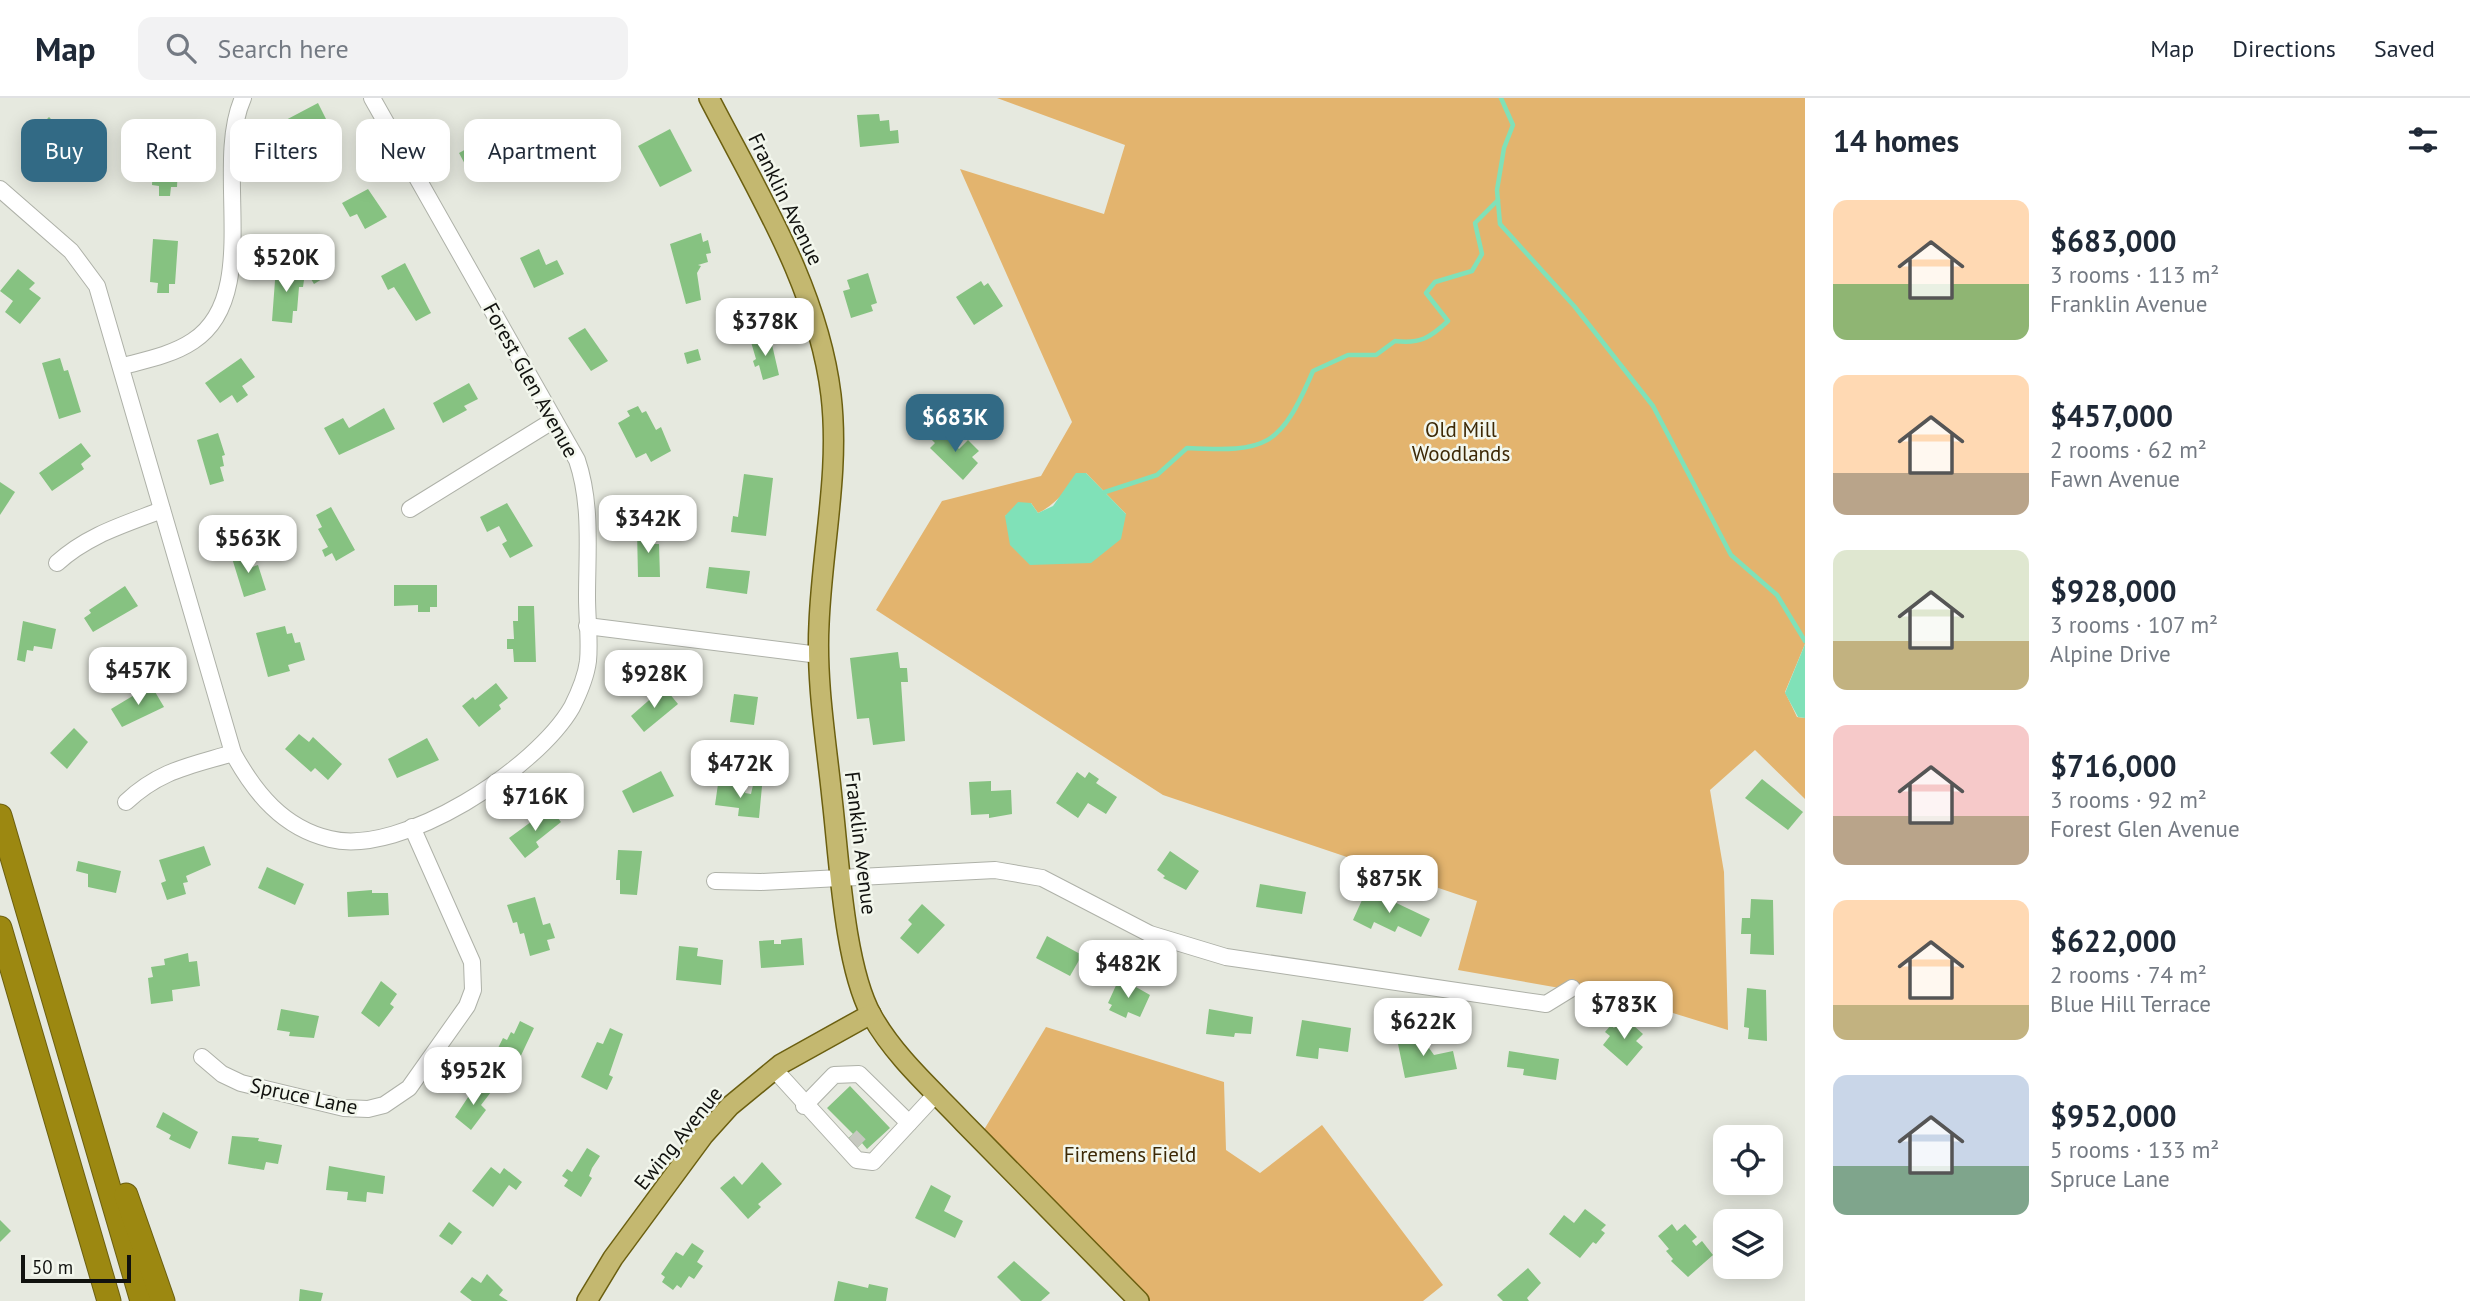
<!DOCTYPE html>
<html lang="en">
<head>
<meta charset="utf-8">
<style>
  :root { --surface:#fff; --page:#f2f2f3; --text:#1f2937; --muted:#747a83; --line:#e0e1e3; --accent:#326a85 }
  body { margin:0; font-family:"PT Sans",sans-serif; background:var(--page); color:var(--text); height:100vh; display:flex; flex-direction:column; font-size:26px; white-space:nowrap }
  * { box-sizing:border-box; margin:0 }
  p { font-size:23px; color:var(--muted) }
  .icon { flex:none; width:38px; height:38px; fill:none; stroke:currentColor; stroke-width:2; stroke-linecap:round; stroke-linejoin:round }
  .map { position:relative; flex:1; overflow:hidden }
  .details { display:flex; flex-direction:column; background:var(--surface); width:665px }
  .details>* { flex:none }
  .banner { position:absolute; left:21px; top:21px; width:665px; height:63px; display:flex; gap:14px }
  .tools { position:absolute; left:1713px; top:1027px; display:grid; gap:14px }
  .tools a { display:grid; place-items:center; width:70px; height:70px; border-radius:14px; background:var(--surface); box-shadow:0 4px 18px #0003; font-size:35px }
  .scale { position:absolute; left:21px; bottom:18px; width:110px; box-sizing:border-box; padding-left:7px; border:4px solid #11120f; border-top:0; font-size:19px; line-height:24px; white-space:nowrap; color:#11120f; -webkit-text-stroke:5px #f3f7ed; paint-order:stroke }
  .price { position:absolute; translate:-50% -60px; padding:0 16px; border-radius:14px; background:#fff; color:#222; font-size:23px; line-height:46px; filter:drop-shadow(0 2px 4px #0008) }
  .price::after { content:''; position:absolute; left:50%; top:42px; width:21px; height:16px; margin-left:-10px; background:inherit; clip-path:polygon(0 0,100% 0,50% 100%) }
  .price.selected { background:var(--accent); color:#fff }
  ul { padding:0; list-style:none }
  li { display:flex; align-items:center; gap:21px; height:175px; padding:0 28px }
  li span { display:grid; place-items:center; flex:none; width:196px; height:140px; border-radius:14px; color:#555 }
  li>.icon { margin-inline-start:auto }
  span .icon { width:84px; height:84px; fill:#fffc; stroke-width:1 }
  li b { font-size:30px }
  h2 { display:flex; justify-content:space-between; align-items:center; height:84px; padding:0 28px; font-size:30px }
  .pill { padding:0 24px; border-radius:14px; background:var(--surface); box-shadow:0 4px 18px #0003; font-size:24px; line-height:63px }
  .pill.selected { background:var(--accent); color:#fff }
  header { display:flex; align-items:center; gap:42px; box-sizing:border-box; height:98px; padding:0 35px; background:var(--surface); border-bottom:2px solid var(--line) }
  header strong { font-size:33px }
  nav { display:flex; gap:38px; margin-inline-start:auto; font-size:24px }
  .search { width:490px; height:63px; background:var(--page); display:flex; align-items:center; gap:18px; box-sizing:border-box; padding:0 24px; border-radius:14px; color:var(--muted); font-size:26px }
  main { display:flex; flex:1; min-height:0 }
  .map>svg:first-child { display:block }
</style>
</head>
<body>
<header>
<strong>Map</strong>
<div class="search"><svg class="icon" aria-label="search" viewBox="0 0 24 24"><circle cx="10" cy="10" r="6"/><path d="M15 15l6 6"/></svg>Search here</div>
<nav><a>Map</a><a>Directions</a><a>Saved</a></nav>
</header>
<main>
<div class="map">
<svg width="1805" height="1203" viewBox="0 0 1805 1203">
  <rect width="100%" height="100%" fill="#e6e9df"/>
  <!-- green -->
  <g fill="#e3b46e" fill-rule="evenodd">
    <path d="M997,0H1805V546L1785,594L1797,619L1805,620V701L1755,652L1710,692L1724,774L1728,932L1634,903L1458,872L1477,803L1163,697L876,512L942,403L1041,378L1072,324L960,71L1104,116L1125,47ZM1086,375L1126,416L1005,418L1031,405L1038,415C1058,406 1068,387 1086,375Z"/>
    <path d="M1046,929L1224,984L1226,1052L1260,1075L1322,1027L1443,1187L1423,1203H1139L979,1040Z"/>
  </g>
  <!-- water -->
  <g fill="#80e1b8">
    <path d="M1076,375H1086L1126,416L1121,441L1091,465L1030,467L1010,447L1005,418L1018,404L1031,405L1038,415L1053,408Z"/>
    <path d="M1805,546V620L1798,619L1785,595Z"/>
  </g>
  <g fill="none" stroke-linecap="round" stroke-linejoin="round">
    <!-- stream -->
    <g stroke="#80e1b8" stroke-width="4.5">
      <path d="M1501,0L1513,27L1504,50L1497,92L1500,126L1575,209L1653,308L1731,457L1777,497L1805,543"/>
      <path d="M1105,394L1157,377L1187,350C1267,354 1280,350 1313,273L1348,257H1376L1395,243C1420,246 1430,240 1448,223L1426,195L1435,184L1472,173L1482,156L1475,125L1498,102"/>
    </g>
  </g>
  <!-- building -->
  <g fill="#86c281">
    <path d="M318,5L327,23L310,32L320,52L302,62L282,24Z"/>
    <path d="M879,16L880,23L889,22L890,33L898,32L899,45L860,49L857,17Z"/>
    <path d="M49,19L59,29L52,36L65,48L82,56L74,74L52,64L24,37L38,22L42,26Z"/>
    <path d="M670,31L692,73L660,89L638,48Z"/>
    <path d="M154,44L179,46L177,89H171L170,98H159V88L152,87Z"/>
    <path d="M479,44L494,72L474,83L459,55Z"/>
    <path d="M368,91L387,119L365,131L357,116L350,119L342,105Z"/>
    <path d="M701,135L703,144L708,142L711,155L706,156L708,164L698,167L701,168L697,175L701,202L686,206L670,146Z"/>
    <path d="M153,141L178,143L175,186H169V195H157L158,185L150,184Z"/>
    <path d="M539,151L546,167L557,162L564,176L534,190L520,160Z"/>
    <path d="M405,165L431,215L416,223L394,189L388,192L381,178Z"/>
    <path d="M276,169L301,171L300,182H304L303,189H299L297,213H293L292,225L272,223Z"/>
    <path d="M18,171L35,185L29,191L41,200L20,226L5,214L13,203L0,193Z"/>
    <path d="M316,171L322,181L314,186L308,176Z"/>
    <path d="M868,175L877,205L871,207L873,213L851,220L843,193L850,191L847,182Z"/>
    <path d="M981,183L984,188L988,185L1003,208L974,227L956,199Z"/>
    <path d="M585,230L608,263L591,273L568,240Z"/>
    <path d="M770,238L779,277L763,282L759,267L755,269L753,263L756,261L751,244Z"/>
    <path d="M698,251L701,262L687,266L684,255Z"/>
    <path d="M60,260L64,273L68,272L81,314L59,321L42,265Z"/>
    <path d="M241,260L255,279L242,288L248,297L237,305L232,297L220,305L205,285Z"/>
    <path d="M469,285L478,301L464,308L467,312L443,325L433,305Z"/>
    <path d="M638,308L642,315L646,313L656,332L661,329L671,353L651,364L646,355L636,360L618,325L630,318L627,313Z"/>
    <path d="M384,310L395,331L339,357L324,330L343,320L349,330Z"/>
    <path d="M939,331L959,351L968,342L979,353L972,359L978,365L963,382L930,350L935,345L930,340Z"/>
    <path d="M218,335L225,357L222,358L224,368L220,369L224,383L210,387L197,342Z"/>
    <path d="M81,345L91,358L81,366L84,371L52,393L39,375Z"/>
    <path d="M744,376L773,380L766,438L731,434L733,418L738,419Z"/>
    <path d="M0,384L15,394L0,417Z"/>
    <path d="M507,405L533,448L510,460L502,446L507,443L499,428L487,434L480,419Z"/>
    <path d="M635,408L658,409V422H635Z"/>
    <path d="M331,409L355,452L336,463L332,455L325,459L322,452L328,449L318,431L322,429L316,417Z"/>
    <path d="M637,432H653V446H659L660,479H638Z"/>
    <path d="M247,453L252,469L258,467L266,492L244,499L231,457Z"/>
    <path d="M709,469L750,473L747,496L706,490Z"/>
    <path d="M394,487H437V509H430V514H418V507L394,508Z"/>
    <path d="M125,488L138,508L93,534L84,520L91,515L89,512Z"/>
    <path d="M518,508H534L536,564H514L513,551H507V541H514L513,523H518Z"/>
    <path d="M23,523L56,531L52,551L34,548L33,553L27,552L25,564L17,562Z"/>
    <path d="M285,528L287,536L292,535L295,545L300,544L305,562L288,567L290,573L268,579L256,535Z"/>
    <path d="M898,554L900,570H907L908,584H901L905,643L873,647L869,620L857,621L850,560Z"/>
    <path d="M496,585L508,600L499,607L501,611L479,629L462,608L473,599L475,602Z"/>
    <path d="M151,587L164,609L122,629L111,611Z"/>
    <path d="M664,589L678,606L644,634L631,618Z"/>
    <path d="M734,596L758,599L754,627L730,624Z"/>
    <path d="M74,630L88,644L67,671L50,655Z"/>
    <path d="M299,636L309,644L313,639L342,666L328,682L315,670L311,674L285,651Z"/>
    <path d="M427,640L439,662L397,680L388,661Z"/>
    <path d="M661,673L674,698L633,715L622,693Z"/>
    <path d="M1077,674L1085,680L1089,674L1099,681L1096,685L1117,699L1106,716L1088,705L1078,720L1056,705Z"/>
    <path d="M1762,681L1803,714L1788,732L1745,700Z"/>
    <path d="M991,683V693L1011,692L1012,716L989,720V716L971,717L969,684Z"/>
    <path d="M718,686L746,690L745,695L751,696L753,687L762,688L759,720L738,718L739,710L715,707Z"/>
    <path d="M550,710L561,724L536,744L539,749L525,760L509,740Z"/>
    <path d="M204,748L211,767L186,778L188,784L183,785L186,796L167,802L161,785L166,783L159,762Z"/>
    <path d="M618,752L642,753L637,797L620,796V782H616Z"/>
    <path d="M1170,753L1199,773L1186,792L1163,780L1165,778L1157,772Z"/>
    <path d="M78,763L121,773L116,795L88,789V776L76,773Z"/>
    <path d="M267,769L304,786L295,807L258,790Z"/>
    <path d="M1260,786L1306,794L1302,816L1256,809Z"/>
    <path d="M1367,791L1430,821L1421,839L1398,828L1395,834L1374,824L1371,831L1353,822Z"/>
    <path d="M372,792V795H388L389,817L348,819L347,794Z"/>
    <path d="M535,799L543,827L550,825L555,840L547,842L550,852L530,858L524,835L520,836L517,824L513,825L507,807Z"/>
    <path d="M1751,801L1773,802L1774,857L1750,856L1751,836H1741L1742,820H1750Z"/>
    <path d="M922,806L945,827L918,856L900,840L912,826L908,822Z"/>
    <path d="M1047,838L1082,857L1070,878L1036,860Z"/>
    <path d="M802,840L804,867L761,870L759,843L774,842V846H781V842Z"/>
    <path d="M679,848L698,850L697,858L723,862L721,887L676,882Z"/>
    <path d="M188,855L189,864L197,863L200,888L172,892L173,903L151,906L148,880L153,879L151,869L165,867L164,861Z"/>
    <path d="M381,883L397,896L390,906L394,909L379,929L361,915Z"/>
    <path d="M1118,883L1128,888L1129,885L1150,897L1140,919L1128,914L1126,920L1109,912L1112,907L1108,905Z"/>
    <path d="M1747,890L1766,892L1767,943L1748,941L1749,930L1744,929Z"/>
    <path d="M281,911L319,918L314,940L289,938L290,934L277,932Z"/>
    <path d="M1209,911L1253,919L1251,936L1235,935L1234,939L1206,936Z"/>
    <path d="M1624,919L1643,936L1636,943L1643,949L1627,968L1603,947L1610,938L1605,934L1611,927L1614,930Z"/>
    <path d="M1302,922L1351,930L1348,954L1319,950L1318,961L1296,958Z"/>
    <path d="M520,923L534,930L516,968L498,959L501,952L498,950L503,940L507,942L511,934L514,936Z"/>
    <path d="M610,930L623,936L609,977L613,979L607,992L581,979L597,944L603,946Z"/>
    <path d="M1421,937L1424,951L1429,950L1434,957L1453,953L1457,971L1405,980L1397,941Z"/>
    <path d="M1509,953L1559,961L1556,982L1523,977L1524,971L1507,969Z"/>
    <path d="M478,984L491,994L481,1007L486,1012L471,1032L455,1019Z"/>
    <path d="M850,988L890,1030L867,1051L862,1045L855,1052L846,1042L853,1036L827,1010Z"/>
    <path d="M163,1014L198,1034L190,1051L169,1041L171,1037L156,1029Z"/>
    <path d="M232,1038L259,1040L258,1043L282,1047L278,1066L266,1064L264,1072L228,1066Z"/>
    <path d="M587,1050L600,1058L592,1070L589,1078L592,1080L581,1099L564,1088L568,1082L562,1078L567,1071L572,1074Z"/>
    <path d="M762,1064L782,1086L758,1106L761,1109L748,1121L720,1090L734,1078L742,1087Z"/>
    <path d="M329,1068L385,1078L383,1096L367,1094L366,1104L347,1102L348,1094L326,1092Z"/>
    <path d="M491,1069L500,1076L504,1070L522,1084L516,1092L509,1087L493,1109L472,1093Z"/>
    <path d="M931,1087L951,1098L944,1113L963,1123L955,1140L915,1120Z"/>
    <path d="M1585,1111L1606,1127L1601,1132L1605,1135L1596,1146L1593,1144L1580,1160L1549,1136L1564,1117L1574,1125Z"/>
    <path d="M0,1122L11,1133L0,1144Z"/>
    <path d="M449,1124L462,1134L452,1147L439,1138Z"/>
    <path d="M1672,1126L1677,1133L1685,1126L1697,1139L1692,1143L1696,1148L1702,1143L1713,1157L1688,1179L1671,1163L1673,1161L1666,1153L1669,1151L1658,1138Z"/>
    <path d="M692,1145L704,1153L697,1164L703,1168L694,1181L689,1178L681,1190L677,1187L673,1192L662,1184L665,1179L661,1176L676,1154L683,1158Z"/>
    <path d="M1014,1163L1050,1195L1041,1203H1021L997,1179Z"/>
    <path d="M1528,1170L1541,1185L1527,1200L1529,1203H1503L1497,1197Z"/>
    <path d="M487,1176L503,1192L499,1197L508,1203H472L460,1194L472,1179L481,1185Z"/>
    <path d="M838,1183L868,1190L869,1186L888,1190L886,1203H834Z"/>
    <path d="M300,1191L323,1195L321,1203H299Z"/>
  </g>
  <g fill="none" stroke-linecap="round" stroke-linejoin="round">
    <!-- minor-tunnel -->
    <path stroke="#c6c9c0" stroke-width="16" stroke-dasharray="16 8" stroke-linecap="butt" d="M851,1038L860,1047"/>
    <!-- minor casing -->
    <g stroke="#aeb1a8" stroke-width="18">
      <g id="minor">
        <path d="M0,91L71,153L97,188L233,655C255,695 283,730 330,741C402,759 537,670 572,609C579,595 586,579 588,563C590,543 587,520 587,499C587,454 592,406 577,362L372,0"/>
        <path d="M123,268C146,262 172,257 193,243C263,197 212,69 243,0"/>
        <path d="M410,411L554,322"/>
        <path d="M57,465C88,437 123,427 162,412"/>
        <path d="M587,528L819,557"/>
        <path d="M126,704C160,672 190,668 233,655"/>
        <path d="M715,783L761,784L995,772L1042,780L1150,836L1226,859L1546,906L1572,890"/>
        <path d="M202,959L222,976L241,985L344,1010L368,1011L384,1007L409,990L467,908L473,892L472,864L412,729"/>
        <path d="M774,971L857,1062L873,1064L936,996"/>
        <path d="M804,1008L834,977L859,976L909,1025"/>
      </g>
    </g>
    <!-- major casing -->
    <g stroke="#6b5f10" stroke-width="22">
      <g id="major">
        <path d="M709,0C758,95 818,190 831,297C840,374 822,449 819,526C816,584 826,642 832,700C839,759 844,868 872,918C895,959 932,991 964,1025C1022,1084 1081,1144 1139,1203"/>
        <path d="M587,1203L613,1160L703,1038L730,1008L781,966L871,916"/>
      </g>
    </g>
    <!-- highway casing -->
    <g stroke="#6b5f10" stroke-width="25">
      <g id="highway">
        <path d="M0,718L142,1203"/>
        <path d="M0,830L109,1203"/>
        <path d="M126,1097L163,1203"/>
      </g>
    </g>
    <!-- minor -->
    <use href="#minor" stroke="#fff" stroke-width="16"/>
    <!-- major -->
    <use href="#major" stroke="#c4b870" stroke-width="19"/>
    <!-- highway -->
    <use href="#highway" stroke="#9c8811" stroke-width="23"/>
  </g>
  <g text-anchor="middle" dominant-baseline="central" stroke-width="5" stroke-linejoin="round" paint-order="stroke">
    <!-- street labels -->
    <g font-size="21" fill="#11120f" stroke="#f3f7ed">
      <text transform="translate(786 101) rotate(64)">Franklin Avenue</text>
      <text transform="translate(531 282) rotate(61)">Forest Glen Avenue</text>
      <text transform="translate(861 745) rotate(83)">Franklin Avenue</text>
      <text transform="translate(304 998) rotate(12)">Spruce Lane</text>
      <text transform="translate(678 1040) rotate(-51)">Ewing Avenue</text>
    </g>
    <!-- park labels -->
    <g font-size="21" fill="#3d2906" stroke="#f3f7ed">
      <text x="1461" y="331">Old Mill<tspan x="1461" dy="24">Woodlands</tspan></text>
      <text x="1130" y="1056">Firemens Field</text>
    </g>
  </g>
</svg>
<div class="tools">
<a><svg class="icon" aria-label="locate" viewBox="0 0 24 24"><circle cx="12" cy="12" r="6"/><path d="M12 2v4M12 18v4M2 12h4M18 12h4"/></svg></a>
<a><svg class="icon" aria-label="layers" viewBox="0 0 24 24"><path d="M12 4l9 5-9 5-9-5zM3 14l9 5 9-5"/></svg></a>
</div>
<div class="scale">50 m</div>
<b class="price" style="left:286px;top:196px">$520K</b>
<b class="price" style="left:765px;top:260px">$378K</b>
<b class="price selected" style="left:955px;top:356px">$683K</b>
<b class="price" style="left:648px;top:457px">$342K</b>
<b class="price" style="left:248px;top:477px">$563K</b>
<b class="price" style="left:138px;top:609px">$457K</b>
<b class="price" style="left:654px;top:612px">$928K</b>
<b class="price" style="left:740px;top:702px">$472K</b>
<b class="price" style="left:535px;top:735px">$716K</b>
<b class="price" style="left:1389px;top:817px">$875K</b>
<b class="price" style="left:1128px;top:902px">$482K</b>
<b class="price" style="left:1624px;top:943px">$783K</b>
<b class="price" style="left:1423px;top:960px">$622K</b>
<b class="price" style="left:473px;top:1009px">$952K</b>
<div class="banner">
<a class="pill selected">Buy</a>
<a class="pill">Rent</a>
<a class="pill">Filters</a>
<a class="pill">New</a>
<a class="pill">Apartment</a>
</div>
</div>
<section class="details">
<h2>14 homes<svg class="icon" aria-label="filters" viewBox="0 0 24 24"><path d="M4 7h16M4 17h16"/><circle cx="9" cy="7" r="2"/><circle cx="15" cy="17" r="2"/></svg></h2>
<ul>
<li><span style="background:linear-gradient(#ffd9b3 60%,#8fb573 0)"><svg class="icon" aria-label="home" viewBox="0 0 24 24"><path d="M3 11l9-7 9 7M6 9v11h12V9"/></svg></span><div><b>$683,000</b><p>3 rooms · 113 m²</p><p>Franklin Avenue</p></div></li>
<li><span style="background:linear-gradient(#ffd9b3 70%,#b9a48a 0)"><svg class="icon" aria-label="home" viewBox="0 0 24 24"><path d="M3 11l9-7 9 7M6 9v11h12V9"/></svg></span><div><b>$457,000</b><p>2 rooms · 62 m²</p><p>Fawn Avenue</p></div></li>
<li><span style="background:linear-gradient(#dfe7d0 65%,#c2b280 0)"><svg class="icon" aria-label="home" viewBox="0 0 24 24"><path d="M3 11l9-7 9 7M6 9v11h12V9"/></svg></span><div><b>$928,000</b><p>3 rooms · 107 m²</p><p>Alpine Drive</p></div></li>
<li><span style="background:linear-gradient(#f6c9c9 65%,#b9a48a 0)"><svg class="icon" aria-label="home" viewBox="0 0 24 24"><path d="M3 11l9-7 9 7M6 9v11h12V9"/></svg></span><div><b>$716,000</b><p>3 rooms · 92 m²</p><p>Forest Glen Avenue</p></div></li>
<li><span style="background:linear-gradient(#ffd9b3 75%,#c2b280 0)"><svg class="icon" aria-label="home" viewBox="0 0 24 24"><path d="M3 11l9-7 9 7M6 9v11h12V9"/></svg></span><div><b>$622,000</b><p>2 rooms · 74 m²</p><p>Blue Hill Terrace</p></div></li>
<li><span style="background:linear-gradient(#c9d6e8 65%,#7fa58c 0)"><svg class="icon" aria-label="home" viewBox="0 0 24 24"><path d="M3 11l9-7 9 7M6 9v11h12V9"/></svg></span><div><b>$952,000</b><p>5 rooms · 133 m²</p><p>Spruce Lane</p></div></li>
</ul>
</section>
</main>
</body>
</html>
